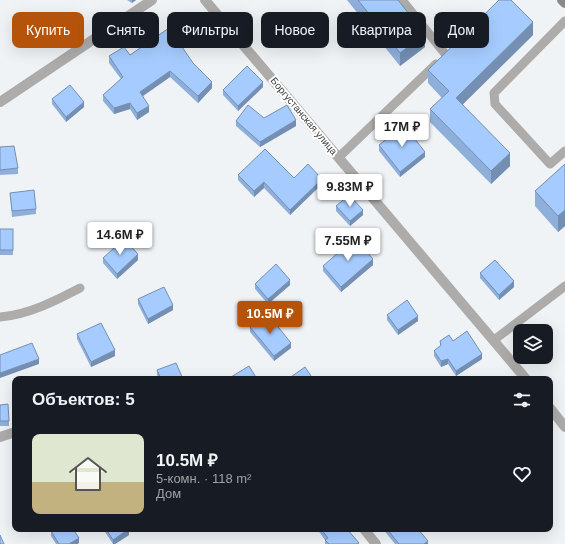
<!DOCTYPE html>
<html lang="ru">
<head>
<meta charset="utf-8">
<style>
  :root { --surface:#171b24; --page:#242831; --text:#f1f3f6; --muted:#9ea1a6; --line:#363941; --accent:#b45309 }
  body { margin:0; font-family:Helvetica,sans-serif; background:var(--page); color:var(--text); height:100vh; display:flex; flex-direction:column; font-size:15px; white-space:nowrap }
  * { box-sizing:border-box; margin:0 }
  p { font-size:13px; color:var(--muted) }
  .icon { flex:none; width:22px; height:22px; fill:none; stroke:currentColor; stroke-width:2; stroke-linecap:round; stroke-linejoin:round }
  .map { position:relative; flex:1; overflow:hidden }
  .details { position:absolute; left:12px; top:376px; width:541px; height:156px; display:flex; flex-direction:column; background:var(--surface); border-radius:8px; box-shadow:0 4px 16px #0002 }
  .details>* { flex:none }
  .top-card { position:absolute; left:12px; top:12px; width:541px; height:36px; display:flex; gap:8px }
  .buttons { position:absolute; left:513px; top:324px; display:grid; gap:8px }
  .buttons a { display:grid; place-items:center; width:40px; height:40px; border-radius:8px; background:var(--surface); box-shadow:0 4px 16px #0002; font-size:20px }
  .price { position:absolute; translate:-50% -34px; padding:0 9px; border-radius:4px; background:#fff; color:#222; font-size:13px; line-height:26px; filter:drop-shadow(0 1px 2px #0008) }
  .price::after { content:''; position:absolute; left:50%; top:24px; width:12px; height:9px; margin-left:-6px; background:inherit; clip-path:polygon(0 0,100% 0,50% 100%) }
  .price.active { background:var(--accent); color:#fff }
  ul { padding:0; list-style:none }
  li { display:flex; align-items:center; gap:12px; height:100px; padding:0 20px }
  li+li { border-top:1px solid var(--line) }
  li span { display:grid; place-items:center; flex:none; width:112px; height:80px; border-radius:8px; color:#555 }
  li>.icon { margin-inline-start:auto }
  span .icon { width:48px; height:48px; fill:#fffc; stroke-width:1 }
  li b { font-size:17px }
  h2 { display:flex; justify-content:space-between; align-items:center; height:48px; padding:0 20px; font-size:17px }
  .chip { padding:0 14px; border-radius:8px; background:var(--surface); box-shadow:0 4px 16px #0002; font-size:14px; line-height:36px }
  .chip.active { background:var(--accent); color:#fff }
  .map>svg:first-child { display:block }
</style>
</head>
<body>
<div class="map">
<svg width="565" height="544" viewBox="0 0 565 544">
  <rect width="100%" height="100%" fill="#f0f3f6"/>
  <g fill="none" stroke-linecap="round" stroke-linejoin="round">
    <!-- lane -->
    <g stroke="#adacab" stroke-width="9">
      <path d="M402,0L446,55"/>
      <path d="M565,21L494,93L495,104L550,164L565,151"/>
      <path d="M339,157L436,64"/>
      <path d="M0,317C28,315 55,301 80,288"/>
      <path d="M494,340L565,286"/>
    </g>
    <!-- street -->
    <g stroke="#adacab" stroke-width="10">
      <path d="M205,0L526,379"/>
      <path d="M0,102L152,0"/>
      <path d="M550,408L565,427"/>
      <path d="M0,437L15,432"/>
      <path d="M364,529L376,544"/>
    </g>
    <!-- secondary -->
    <path stroke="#8b8a88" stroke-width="10" d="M562,0L565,3"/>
  </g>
  <!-- wall -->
  <g fill="#8fafdb">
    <path d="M127,0H136L132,3Z"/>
    <path d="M347,0H398L425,47L400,66Z"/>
    <path d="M533,35L462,105L510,166L491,184L430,122V109L442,98L428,83V70Z"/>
    <path d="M130,55L193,63L212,88L198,103L170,77L143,96L149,112L137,120L130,109L114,114L103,101V95L121,79L109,63V56Z"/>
    <path d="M263,87L238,111L223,95V90Z"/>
    <path d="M52,99L84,107L66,122L52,104Z"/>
    <path d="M264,118L296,126L260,147L236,126V121Z"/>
    <path d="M379,145L425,157L400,177L379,151Z"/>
    <path d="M0,147L18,168V174L0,175Z"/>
    <path d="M565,164V226L558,232L535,206V191Z"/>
    <path d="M238,175L294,178L322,184L290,215L264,188L254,197L238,180Z"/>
    <path d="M10,193L36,209V214L12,217Z"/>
    <path d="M336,206L363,215L350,226L336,211Z"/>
    <rect x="0" y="229" width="13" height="26"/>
    <path d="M103,258L138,260L117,279L103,263Z"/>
    <path d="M373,265L341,292L323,271V266Z"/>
    <path d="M480,273L514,287L499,300L480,278Z"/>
    <path d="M255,284L290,285L268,304L255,289Z"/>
    <path d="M138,299L173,310L148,324L138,304Z"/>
    <path d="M387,315L418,321L398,335L387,320Z"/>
    <path d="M250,327L291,348L274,361L250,332Z"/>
    <path d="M77,334L115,356L91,367L77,339Z"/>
    <path d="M440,341H453L482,359L456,376L448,364L441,367L434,356V351L440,346Z"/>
    <path d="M157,370L183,379H159L157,375Z"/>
    <path d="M0,405L9,421V426H0Z"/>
    <path d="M103,529H129V535L115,544H113Z"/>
    <path d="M317,529H347L359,544H325V540Z"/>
    <path d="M383,529H418L428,544H395Z"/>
    <path d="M51,531L79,543L77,544H56L51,536Z"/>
  </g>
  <!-- shaded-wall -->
  <g fill="#748fb2">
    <path d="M132,0H136L132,3Z"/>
    <path d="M533,22V35L456,111V98Z"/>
    <path d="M425,34V47L400,66V53Z"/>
    <path d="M170,71V77L140,98V92Z"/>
    <path d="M212,82V88L198,103V96Z"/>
    <path d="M263,82V87L238,111V106Z"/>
    <path d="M84,102V107L66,122V117Z"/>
    <path d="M130,103V109L114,114V108Z"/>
    <path d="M149,106V112L137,120V113Z"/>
    <path d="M296,120V126L260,147V142Z"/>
    <path d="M425,152V157L400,177V172Z"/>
    <path d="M510,153V166L491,184V171Z"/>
    <path d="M322,179V184L290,215V210Z"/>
    <path d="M264,182V188L254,197V191Z"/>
    <path d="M363,210V215L350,226V221Z"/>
    <path d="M565,210V226L558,232V216Z"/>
    <path d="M138,254V260L117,279V274Z"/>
    <path d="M373,259V265L341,292V287Z"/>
    <path d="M290,280V285L268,304V299Z"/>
    <path d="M514,281V287L499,300V295Z"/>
    <path d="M173,305V310L148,324V319Z"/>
    <path d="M418,316V321L398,335V330Z"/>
    <path d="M291,343V348L274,361V356Z"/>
    <path d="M115,350V356L91,367V362Z"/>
    <path d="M482,354V359L456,376V371Z"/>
    <path d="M39,359V364L0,378V373Z"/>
    <path d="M448,359V364L441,367V361Z"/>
    <path d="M129,529V535L115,544H113V540Z"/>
    <path d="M79,538V543L77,544H69Z"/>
    <path d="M428,541V544H424Z"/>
  </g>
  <!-- building -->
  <g fill="#a6ccff" stroke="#748fb2">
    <path d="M358,0H398L425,34L400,53Z"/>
    <path d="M499,0H511L533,22L456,98L510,153L491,171L430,109L449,91L428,70Z"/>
    <path d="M169,28L193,63L212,82L198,96L170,71L140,92L149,106L137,113L130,103L114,108L103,95L123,77L109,56L124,47L130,55Z"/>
    <path d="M247,66L263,82L238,106L223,90Z"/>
    <path d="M70,85L84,102L66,117L52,99Z"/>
    <path d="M248,105L264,118L287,105L296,120L260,142L236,121Z"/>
    <path d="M404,125L425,152L400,172L379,145Z"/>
    <path d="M14,146L18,168L0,170V147Z"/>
    <path d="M265,149L294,178L308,164L322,179L290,210L264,182L254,191L238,175Z"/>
    <path d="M565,164V210L558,216L535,191Z"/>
    <path d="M34,190L36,209L12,211L10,193Z"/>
    <path d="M349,195L363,210L350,221L336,206Z"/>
    <rect x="0" y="229" width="13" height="21"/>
    <path d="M355,238L373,259L341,287L323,266Z"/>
    <path d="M124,239L138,254L117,274L103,258Z"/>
    <path d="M495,260L514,281L499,295L480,273Z"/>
    <path d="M276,264L290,280L268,299L255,284Z"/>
    <path d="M164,287L173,305L148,319L138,299Z"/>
    <path d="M407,300L418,316L398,330L387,315Z"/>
    <path d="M267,313L291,343L274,356L250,327Z"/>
    <path d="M101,323L115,350L91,362L77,334Z"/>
    <path d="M467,331L482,354L456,371L448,359L441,361L434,351L441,345L440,341L449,335L453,341Z"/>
    <path d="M32,343L39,359L0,373V355Z"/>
    <path d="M176,363L183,379H161L157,370Z"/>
    <path d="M249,366L257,379H232L231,377Z"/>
    <path d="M305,367L313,379H288Z"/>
    <path d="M515,376L517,379H511Z"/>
    <path d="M8,404L9,421H0V405Z"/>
    <path d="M55,529H73L79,538L69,544H59L51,531Z"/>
    <path d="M106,529H129L113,540Z"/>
    <path d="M321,529H347L359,543L357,544H329L325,540L328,538Z"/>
    <path d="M387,529H418L428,541L424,544H399Z"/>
    <path d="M0,535L4,544H0Z"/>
  </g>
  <g text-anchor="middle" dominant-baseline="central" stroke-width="4" stroke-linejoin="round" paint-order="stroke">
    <!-- street labels -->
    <g font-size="10" fill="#3c3d3e" stroke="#fff">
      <text transform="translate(304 116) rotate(50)">Боргустанская улица</text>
    </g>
  </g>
</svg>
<div class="buttons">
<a><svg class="icon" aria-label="layers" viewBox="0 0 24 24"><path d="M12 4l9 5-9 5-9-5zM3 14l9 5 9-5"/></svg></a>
</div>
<b class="price" style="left:402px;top:148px">17M ₽</b>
<b class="price" style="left:350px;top:208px">9.83M ₽</b>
<b class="price" style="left:120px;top:256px">14.6M ₽</b>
<b class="price" style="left:348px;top:262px">7.55M ₽</b>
<b class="price active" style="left:270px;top:335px">10.5M ₽</b>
<div class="top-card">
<a class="chip active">Купить</a>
<a class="chip">Снять</a>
<a class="chip">Фильтры</a>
<a class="chip">Новое</a>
<a class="chip">Квартира</a>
<a class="chip">Дом</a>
</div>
<section class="details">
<h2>Объектов: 5<svg class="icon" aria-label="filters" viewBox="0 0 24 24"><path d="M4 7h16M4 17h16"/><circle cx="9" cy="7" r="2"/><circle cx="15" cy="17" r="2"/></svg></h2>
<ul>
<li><span style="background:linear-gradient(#dfe7d0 60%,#c2b280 0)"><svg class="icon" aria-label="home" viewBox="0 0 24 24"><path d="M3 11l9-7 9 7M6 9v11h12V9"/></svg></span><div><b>10.5M ₽</b><p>5-комн. · 118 m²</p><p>Дом</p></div><svg class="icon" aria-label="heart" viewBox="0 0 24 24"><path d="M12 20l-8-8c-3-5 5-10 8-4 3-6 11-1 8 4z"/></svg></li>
</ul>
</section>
</div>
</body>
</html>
